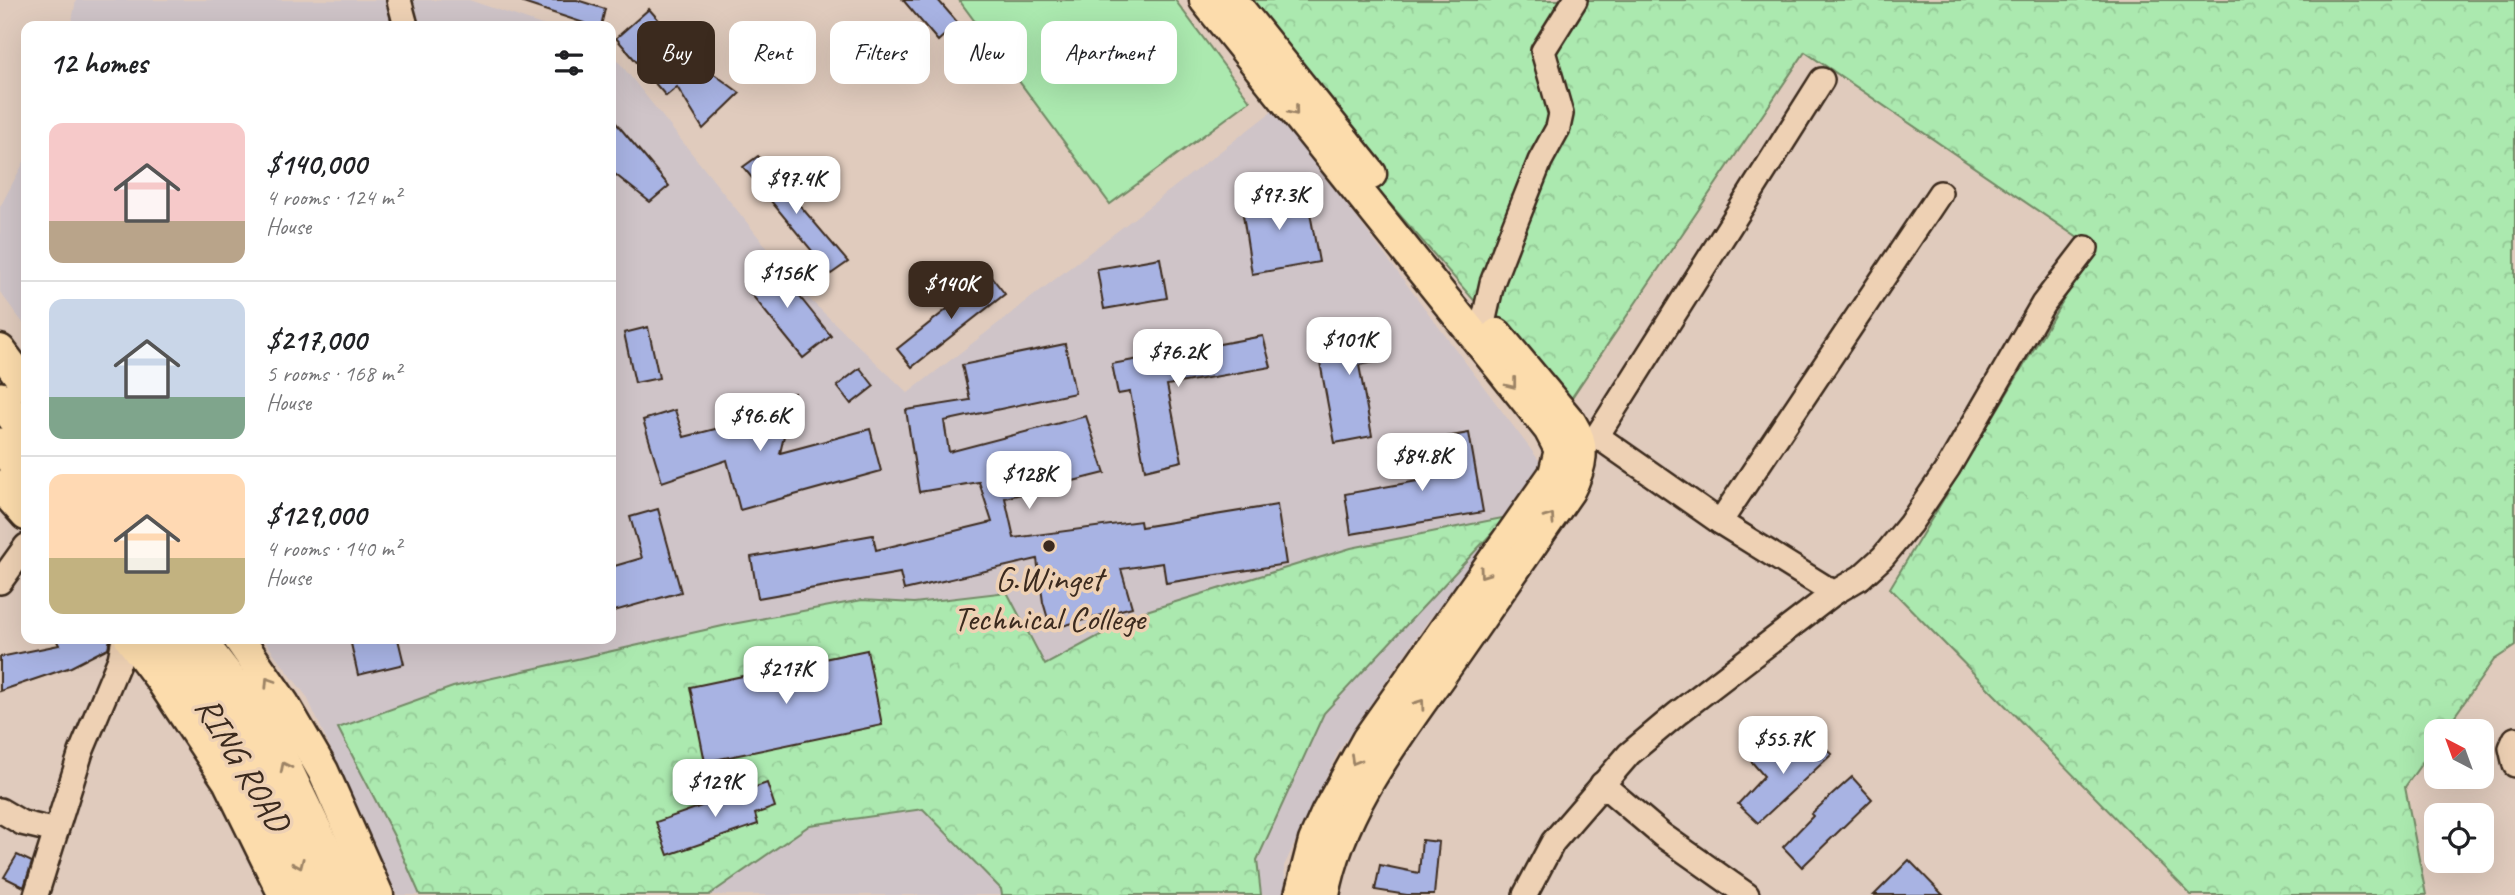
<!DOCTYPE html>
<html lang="en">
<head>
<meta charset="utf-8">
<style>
  :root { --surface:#fff; --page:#f2f2f2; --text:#202124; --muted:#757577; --line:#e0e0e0; --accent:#3b2a1e }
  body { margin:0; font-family:Caveat,sans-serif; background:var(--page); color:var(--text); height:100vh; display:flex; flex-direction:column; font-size:26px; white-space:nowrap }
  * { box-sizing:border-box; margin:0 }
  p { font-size:23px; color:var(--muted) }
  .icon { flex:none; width:38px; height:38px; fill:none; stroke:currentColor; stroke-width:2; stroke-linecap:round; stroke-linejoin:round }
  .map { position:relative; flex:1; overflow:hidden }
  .details { position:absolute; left:21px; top:21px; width:595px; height:623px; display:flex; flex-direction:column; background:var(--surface); border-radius:14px; box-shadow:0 7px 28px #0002 }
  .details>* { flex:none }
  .guide { position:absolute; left:637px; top:21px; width:665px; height:63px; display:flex; gap:14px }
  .needle { width:46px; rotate:319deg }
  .fabs { position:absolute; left:2424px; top:719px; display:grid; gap:14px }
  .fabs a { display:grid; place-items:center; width:70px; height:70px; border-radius:14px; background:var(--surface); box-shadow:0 7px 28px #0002; font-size:35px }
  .price { position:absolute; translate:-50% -60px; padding:0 16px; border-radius:14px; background:#fff; color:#222; font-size:23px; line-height:46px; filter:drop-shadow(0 2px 4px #0008) }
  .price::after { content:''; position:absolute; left:50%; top:42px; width:21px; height:16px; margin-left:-10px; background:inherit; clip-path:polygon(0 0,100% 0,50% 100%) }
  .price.on { background:var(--accent); color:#fff }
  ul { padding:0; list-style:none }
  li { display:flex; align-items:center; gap:21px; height:175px; padding:0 28px }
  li+li { border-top:2px solid var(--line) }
  li span { display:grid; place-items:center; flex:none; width:196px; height:140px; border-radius:14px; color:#555 }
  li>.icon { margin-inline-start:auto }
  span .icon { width:84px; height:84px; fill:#fffc; stroke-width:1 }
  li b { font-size:30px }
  h2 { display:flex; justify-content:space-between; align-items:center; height:84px; padding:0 28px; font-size:30px }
  .pill { padding:0 24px; border-radius:14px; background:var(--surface); box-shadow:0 7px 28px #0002; font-size:24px; line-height:63px }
  .pill.on { background:var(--accent); color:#fff }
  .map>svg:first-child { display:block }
</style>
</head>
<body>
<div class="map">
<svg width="2515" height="895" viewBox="0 0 2515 895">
  <defs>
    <pattern id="forest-crowns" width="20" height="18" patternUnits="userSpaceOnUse" patternTransform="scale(1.75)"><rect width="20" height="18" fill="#abe9af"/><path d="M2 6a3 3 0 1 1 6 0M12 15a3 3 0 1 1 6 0" fill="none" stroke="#94c896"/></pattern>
  </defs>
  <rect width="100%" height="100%" fill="#e0cbbd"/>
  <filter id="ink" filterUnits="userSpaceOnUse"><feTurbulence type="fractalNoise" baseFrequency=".0143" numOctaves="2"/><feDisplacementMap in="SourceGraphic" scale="14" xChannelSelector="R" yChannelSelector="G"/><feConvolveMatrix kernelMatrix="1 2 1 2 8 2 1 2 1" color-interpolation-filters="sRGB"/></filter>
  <g filter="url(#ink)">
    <!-- built -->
    <g fill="#cfc4c8">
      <path d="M76,0H469L545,26H71Z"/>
      <path d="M611,52L804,294L908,393L1275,109L1547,471L1427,622L1339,750L1284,866L1286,895H397L307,697L263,639H611Z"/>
      <path d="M26,158V327L0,292V207Z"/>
    </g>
    <!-- forest -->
    <g fill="url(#forest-crowns)" stroke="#738a66" stroke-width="2">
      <path d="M1224,0H2515V646L2494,660L2444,731L2436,732V743L2405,787L2426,895H2191L1890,588L2094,249L1805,52L1566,406L1324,128Z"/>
      <path d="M1507,517L1324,713L1257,860L1261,895H1002L1001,889L923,809L810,825L709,895H420L394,836L338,728L453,687L727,625L862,600L914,603L1007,592L1045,665L1143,612L1351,548Z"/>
    </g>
    <!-- park -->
    <path fill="#abe9af" stroke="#738a66" stroke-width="2" d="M959,0H1175L1250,101L1110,204Z"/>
    <!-- building -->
    <g fill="#a8b3e3" stroke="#3b2a1e" stroke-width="2">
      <path d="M523,0H577L605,9L601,26H593L523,3Z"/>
      <path d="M903,0H938L958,23L938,41Z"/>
      <path d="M649,9L710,78L714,74L740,93L703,129L677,87L666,96L616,38Z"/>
      <path d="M611,117L669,186L650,202L611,171Z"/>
      <path d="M758,156L848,262L831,274L743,167Z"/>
      <path d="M1306,191L1319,262L1252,274L1241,202Z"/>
      <path d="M1160,258L1167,298L1104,309L1097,269Z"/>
      <path d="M771,261L831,336L803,358L743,284Z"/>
      <path d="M990,275L1005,294L912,367L897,349Z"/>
      <path d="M1379,323L1386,360L1359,365L1372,436L1335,443L1315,335Z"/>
      <path d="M648,327L659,378L635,383L624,333Z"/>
      <path d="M1263,336L1271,367L1167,385L1182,461L1145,470L1130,392L1118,394L1112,364Z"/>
      <path d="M1065,344L1075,393L944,421L949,452L1086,416L1105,473L1005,498L1014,538L1140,521L1141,527L1277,505L1286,564L1166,583L1163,563L1121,569L1132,607L1051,629L1043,602L1037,559L904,590L900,573L758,598L751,557L873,535L876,550L992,522L979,482L919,492L906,410L970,400L962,365Z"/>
      <path d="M860,368L874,386L851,404L837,386Z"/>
      <path d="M794,393L780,453L870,429L881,471L740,510L727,460L662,482L643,420L675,410L684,437L723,427L720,410Z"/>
      <path d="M1469,433L1483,512L1351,534L1345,494L1440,477L1434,439Z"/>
      <path d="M658,509L681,592L611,612V567L642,558L630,517Z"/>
      <path d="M56,639H110L108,648L71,667L0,691V657L59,645Z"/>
      <path d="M350,639H398L404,664L358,675Z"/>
      <path d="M867,650L882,725L705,762L690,687Z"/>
      <path d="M1809,732L1832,754L1758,823L1738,804L1764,776L1751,761L1764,750L1778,763Z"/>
      <path d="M1852,777L1872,799L1802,867L1783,847L1813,816L1811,814Z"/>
      <path d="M767,783L775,807L755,814L758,824L668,855L656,822Z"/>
      <path d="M1422,840L1439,842L1434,895H1407L1375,890L1380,865L1419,873Z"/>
      <path d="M17,855L32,862L24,887L4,877Z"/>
      <path d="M1909,860L1943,895H1874Z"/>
    </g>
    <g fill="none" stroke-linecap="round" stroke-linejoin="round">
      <!-- minor casing -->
      <g stroke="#3b2a1e" stroke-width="28">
        <g id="minor">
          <path d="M399,0L406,26"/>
          <path d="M1484,319L1492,283L1511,234L1540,161L1558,128L1561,114L1543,51L1575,0"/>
          <path d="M1597,436L1720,522L1834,593"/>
          <path d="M1581,447L1597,436L1822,80"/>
          <path d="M1720,522L1940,193"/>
          <path d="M0,582L26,546"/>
          <path d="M2515,739L2511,748L2515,765"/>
          <path d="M1602,784L1662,835L1747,895"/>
          <path d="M0,810L22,823L56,831"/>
          <path d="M36,895L81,752L120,659L124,639"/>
          <path d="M1525,895L1553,842L1629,754L1678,713L1834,593L1861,577L1883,557L1910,524L1948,468L2043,304L2086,248"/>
        </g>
      </g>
      <!-- major casing -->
      <g stroke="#3b2a1e" stroke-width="35">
        <g id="major">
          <path d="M1205,0L1549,429L1560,450L1554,474L1367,740L1326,814L1314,841L1300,895"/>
          <path d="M1232,0L1371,174"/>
          <path d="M0,350L26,385"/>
          <path d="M0,486L26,515"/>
          <path d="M130,639L161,680L228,781L284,895"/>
          <path d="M239,639L284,704L323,771L378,895"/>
          <path d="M1324,895C1340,808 1397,737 1447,666C1488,608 1528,549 1569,491C1582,466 1586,447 1571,423L1497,334"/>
        </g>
      </g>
      <!-- highway casing -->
      <g stroke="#3b2a1e" stroke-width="38">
        <g id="highway">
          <path d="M0,399L26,432"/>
          <path d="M0,445L26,475"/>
          <path d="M162,639L238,745L287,836L313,895"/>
          <path d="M198,639L251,708L273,743L346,895"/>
        </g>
      </g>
      <!-- minor -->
      <use href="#minor" stroke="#eed1b4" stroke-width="23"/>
      <!-- major -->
      <use href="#major" stroke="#fcdcac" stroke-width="30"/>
      <!-- highway -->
      <use href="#highway" stroke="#fcdcac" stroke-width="33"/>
    </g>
    <!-- one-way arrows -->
    <defs><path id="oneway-chevron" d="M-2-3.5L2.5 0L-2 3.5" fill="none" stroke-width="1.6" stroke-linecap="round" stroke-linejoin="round" transform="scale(1.75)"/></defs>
    <g stroke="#9c8365">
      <use href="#oneway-chevron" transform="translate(1294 111) rotate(51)"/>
      <use href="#oneway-chevron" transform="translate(1512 384) rotate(52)"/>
      <use href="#oneway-chevron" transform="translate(1550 518) rotate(-55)"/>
      <use href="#oneway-chevron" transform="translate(1484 573) rotate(125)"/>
      <use href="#oneway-chevron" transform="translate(269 682) rotate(-123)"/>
      <use href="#oneway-chevron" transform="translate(1420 704) rotate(-54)"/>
      <use href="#oneway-chevron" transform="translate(1355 760) rotate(120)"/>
      <use href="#oneway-chevron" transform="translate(285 767) rotate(-116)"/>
      <use href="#oneway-chevron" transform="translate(299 864) rotate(66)"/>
    </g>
  </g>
  <!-- markers -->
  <circle fill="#3b2a1e" stroke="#eed1b4" stroke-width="2.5" cx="1049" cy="546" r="7"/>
  <g text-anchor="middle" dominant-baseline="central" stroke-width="7" stroke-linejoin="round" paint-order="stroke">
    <!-- poi labels -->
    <g font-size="35" fill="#3b2a1e" stroke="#eed1b4">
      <text x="1049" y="578">G.Winget<tspan x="1049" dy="40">Technical College</tspan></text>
    </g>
    <!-- street labels -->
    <g font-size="35" fill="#3b2a1e" stroke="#eed1b4">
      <text transform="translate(243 764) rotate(59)">RING ROAD</text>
    </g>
  </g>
</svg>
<div class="fabs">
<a><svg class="needle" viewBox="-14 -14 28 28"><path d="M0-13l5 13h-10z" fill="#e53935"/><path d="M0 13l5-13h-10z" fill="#757577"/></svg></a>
<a><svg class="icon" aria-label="locate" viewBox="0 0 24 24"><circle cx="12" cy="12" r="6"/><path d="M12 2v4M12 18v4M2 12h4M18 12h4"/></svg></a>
</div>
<b class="price" style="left:796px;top:216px">$97.4K</b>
<b class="price" style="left:1279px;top:232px">$97.3K</b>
<b class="price" style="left:787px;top:310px">$156K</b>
<b class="price on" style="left:951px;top:321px">$140K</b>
<b class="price" style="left:1349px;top:377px">$101K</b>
<b class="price" style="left:1178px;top:389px">$76.2K</b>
<b class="price" style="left:760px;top:453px">$96.6K</b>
<b class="price" style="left:1422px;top:493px">$84.8K</b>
<b class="price" style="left:1029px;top:511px">$128K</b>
<b class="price" style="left:786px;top:706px">$217K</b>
<b class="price" style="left:1783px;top:776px">$55.7K</b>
<b class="price" style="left:715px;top:819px">$129K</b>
<div class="guide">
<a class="pill on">Buy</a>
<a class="pill">Rent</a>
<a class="pill">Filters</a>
<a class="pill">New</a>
<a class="pill">Apartment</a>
</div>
<section class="details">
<h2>12 homes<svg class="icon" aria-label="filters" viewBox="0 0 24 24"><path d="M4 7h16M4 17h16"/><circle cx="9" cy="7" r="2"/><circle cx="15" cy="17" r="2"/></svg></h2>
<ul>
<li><span style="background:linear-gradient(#f6c9c9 70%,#b9a48a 0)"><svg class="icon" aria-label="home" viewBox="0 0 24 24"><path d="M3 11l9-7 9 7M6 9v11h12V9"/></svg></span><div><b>$140,000</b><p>4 rooms · 124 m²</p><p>House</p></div></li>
<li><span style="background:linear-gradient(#c9d6e8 70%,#7fa58c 0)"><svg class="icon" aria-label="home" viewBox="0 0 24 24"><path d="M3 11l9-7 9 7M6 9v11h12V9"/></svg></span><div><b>$217,000</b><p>5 rooms · 168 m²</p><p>House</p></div></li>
<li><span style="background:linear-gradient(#ffd9b3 60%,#c2b280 0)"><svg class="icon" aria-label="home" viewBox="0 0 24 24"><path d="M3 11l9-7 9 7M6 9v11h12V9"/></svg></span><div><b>$129,000</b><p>4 rooms · 140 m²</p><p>House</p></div></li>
</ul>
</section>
</div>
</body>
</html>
